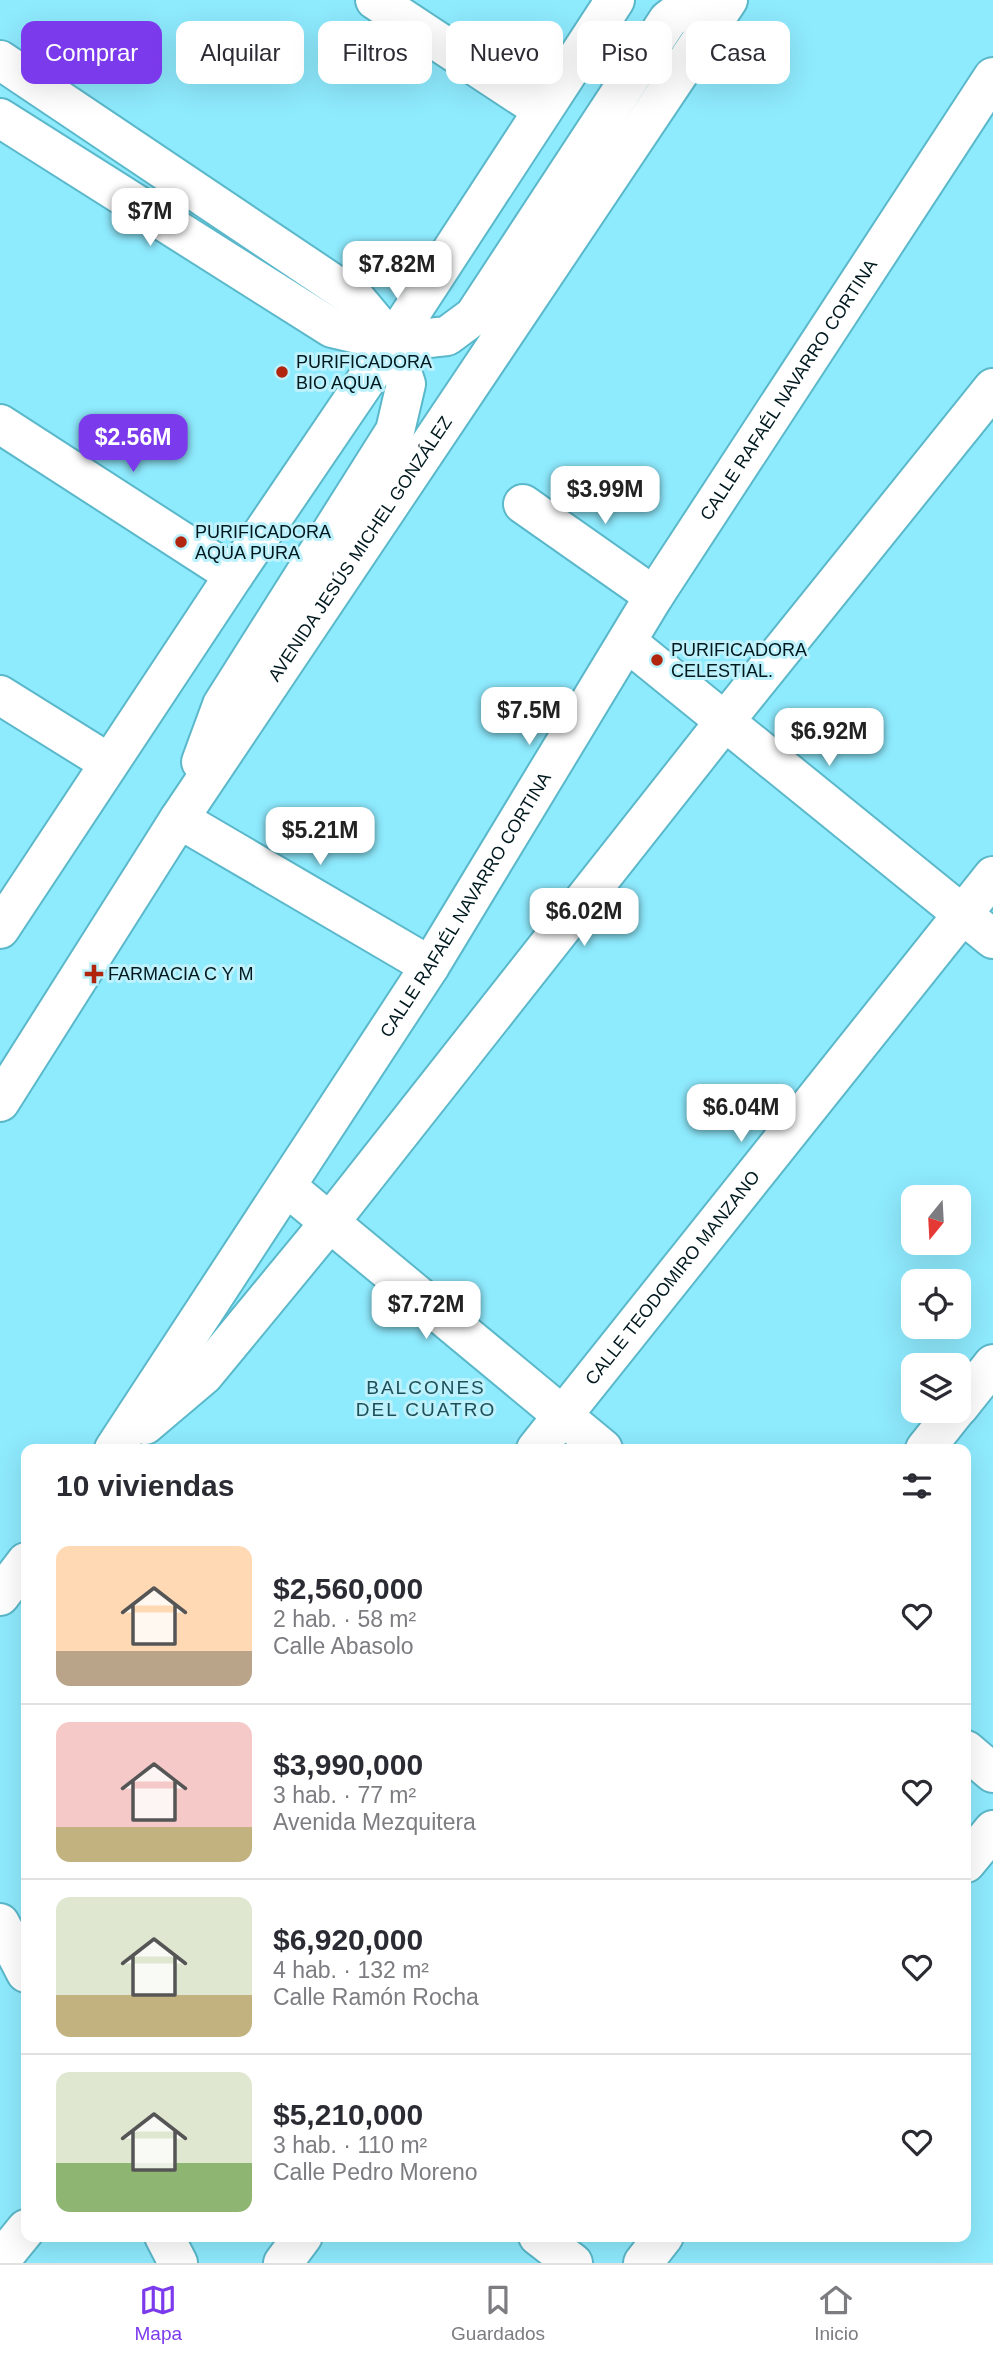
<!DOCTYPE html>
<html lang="es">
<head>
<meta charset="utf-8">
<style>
  :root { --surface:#fff; --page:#f7f7f7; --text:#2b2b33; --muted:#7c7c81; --line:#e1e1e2; --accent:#7c3aed }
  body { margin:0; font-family:Helvetica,sans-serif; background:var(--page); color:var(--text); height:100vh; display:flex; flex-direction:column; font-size:26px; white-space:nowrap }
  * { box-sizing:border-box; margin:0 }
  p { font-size:23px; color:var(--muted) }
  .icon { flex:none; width:38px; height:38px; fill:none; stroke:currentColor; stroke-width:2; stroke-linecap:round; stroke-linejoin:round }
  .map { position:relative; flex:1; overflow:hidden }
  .details { position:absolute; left:21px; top:1444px; width:950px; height:798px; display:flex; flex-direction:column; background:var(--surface); border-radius:14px; box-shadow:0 7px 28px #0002 }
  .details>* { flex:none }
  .banner { position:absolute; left:21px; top:21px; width:952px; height:63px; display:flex; gap:14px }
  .needle { width:46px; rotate:198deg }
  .tools { position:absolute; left:901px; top:1185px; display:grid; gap:14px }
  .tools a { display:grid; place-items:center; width:70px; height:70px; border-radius:14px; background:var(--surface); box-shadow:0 7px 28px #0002; font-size:35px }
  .price { position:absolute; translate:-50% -60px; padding:0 16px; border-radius:14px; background:#fff; color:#222; font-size:23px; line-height:46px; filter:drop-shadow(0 2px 4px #0008) }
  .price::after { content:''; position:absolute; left:50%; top:42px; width:21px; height:16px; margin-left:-10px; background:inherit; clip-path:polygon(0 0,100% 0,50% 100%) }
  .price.current { background:var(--accent); color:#fff }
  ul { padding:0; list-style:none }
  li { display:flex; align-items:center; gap:21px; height:175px; padding:0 35px }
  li+li { border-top:2px solid var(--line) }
  li span { display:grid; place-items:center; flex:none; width:196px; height:140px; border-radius:14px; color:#555 }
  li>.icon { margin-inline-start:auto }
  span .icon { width:84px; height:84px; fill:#fffc; stroke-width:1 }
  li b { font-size:30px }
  h2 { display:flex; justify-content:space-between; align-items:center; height:84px; padding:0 35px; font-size:30px }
  .chip { padding:0 24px; border-radius:14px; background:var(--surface); box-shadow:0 7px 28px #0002; font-size:24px; line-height:63px }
  .chip.current { background:var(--accent); color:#fff }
  .dock { display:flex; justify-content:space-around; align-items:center; height:98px; border-top:2px solid var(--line); background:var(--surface); font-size:19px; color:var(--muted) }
  .dock a { display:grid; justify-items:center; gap:4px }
  .dock .current { color:var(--accent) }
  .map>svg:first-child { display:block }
</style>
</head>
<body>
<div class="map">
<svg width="993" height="2263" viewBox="0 0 993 2263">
  <rect width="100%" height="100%" fill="#8eeafd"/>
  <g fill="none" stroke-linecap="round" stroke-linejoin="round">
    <!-- minor casing -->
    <g stroke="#5bb8ca" stroke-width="42">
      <g id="minor">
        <path d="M375,0L542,110"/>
        <path d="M0,60L356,299L392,342"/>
        <path d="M0,118L332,328L392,342"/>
        <path d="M0,424L234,575"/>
        <path d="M523,504L654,596"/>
        <path d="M627,642L993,939"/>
        <path d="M0,695L109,763"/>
        <path d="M179,819L430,966"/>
        <path d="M287,1187L603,1449"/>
        <path d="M959,1407L993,1364"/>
        <path d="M145,1425L204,1375L330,1222L725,721L993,388"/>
        <path id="s1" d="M114,1449L430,966L654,596L993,77"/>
        <path id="s2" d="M536,1449L993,876"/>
        <path d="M925,1449L956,1410"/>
        <path d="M0,1596L26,1562"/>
        <path d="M966,1750L993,1773"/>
        <path d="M966,1863L993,1830"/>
        <path d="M0,1923L26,1973"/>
        <path d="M164,2236L178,2263"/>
        <path d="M538,2236L573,2263"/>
        <path d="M0,2261L26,2229"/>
        <path d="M283,2263L303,2236"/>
        <path d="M643,2263L664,2236"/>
      </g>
    </g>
    <!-- primary casing -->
    <g stroke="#5bb8ca" stroke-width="42">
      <g id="primary">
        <path d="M201,762L222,705L395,431L406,384L392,342L447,336L474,316L668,20L694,0"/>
        <path d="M0,929L234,575L392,342L615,0"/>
        <path id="s3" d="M0,1102L179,819L728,0"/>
      </g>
    </g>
    <!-- minor -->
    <use href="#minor" stroke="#fff" stroke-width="38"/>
    <!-- primary -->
    <use href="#primary" stroke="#fff" stroke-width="38"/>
  </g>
  <!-- markers -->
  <g fill="#b1240d" stroke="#bdf1fc" stroke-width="2.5">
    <circle cx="282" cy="372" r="7"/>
    <circle cx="181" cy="542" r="7"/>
    <circle cx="657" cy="660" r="7"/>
    <path d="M90.5 963.5h7v7h7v7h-7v7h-7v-7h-7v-7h7z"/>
  </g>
  <g text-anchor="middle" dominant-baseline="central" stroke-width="6" stroke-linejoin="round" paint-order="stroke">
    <!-- poi labels -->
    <g font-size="18" fill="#00191f" stroke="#bdf1fc" text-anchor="start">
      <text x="296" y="362">PURIFICADORA<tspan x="296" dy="21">BIO AQUA</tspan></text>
      <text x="195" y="532">PURIFICADORA<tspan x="195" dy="21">AQUA PURA</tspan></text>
      <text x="671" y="650">PURIFICADORA<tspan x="671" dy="21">CELESTIAL.</tspan></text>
      <text x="108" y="974">FARMACIA C Y M</text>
    </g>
    <!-- street labels -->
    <g font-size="18" fill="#00191f" stroke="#bdf1fc">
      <text stroke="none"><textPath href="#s1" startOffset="1256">CALLE RAFAÉL NAVARRO CORTINA</textPath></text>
      <text stroke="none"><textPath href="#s3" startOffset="660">AVENIDA JESÚS MICHEL GONZÁLEZ</textPath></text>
      <text stroke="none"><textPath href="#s1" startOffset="648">CALLE RAFAÉL NAVARRO CORTINA</textPath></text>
      <text stroke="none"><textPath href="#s2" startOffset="219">CALLE TEODOMIRO MANZANO</textPath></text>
    </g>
    <!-- neighbourhood labels -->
    <g font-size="19" letter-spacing="2" fill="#1d4f59" stroke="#bdf1fc">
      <text x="426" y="1387">BALCONES<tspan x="426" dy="22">DEL CUATRO</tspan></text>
    </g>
  </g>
</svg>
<div class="tools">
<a><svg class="needle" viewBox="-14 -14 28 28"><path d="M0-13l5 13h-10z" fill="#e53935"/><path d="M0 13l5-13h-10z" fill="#7c7c81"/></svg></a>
<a><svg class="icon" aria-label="locate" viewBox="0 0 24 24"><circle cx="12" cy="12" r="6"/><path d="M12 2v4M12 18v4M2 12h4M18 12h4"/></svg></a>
<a><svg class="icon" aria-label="layers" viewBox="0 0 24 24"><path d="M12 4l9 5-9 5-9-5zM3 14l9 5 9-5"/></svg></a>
</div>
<b class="price" style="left:150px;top:248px">$7M</b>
<b class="price" style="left:397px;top:301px">$7.82M</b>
<b class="price current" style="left:133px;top:474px">$2.56M</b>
<b class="price" style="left:605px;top:526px">$3.99M</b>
<b class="price" style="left:529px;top:747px">$7.5M</b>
<b class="price" style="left:829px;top:768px">$6.92M</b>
<b class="price" style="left:320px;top:867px">$5.21M</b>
<b class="price" style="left:584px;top:948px">$6.02M</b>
<b class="price" style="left:741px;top:1144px">$6.04M</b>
<b class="price" style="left:426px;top:1341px">$7.72M</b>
<div class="banner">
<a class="chip current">Comprar</a>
<a class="chip">Alquilar</a>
<a class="chip">Filtros</a>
<a class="chip">Nuevo</a>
<a class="chip">Piso</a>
<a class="chip">Casa</a>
</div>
<section class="details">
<h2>10 viviendas<svg class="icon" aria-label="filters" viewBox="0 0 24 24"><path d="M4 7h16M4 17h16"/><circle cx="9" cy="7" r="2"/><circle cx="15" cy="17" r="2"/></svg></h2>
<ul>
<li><span style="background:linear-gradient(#ffd9b3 75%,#b9a48a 0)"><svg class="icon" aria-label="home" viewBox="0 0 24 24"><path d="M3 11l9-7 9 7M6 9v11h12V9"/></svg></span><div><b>$2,560,000</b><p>2 hab. · 58 m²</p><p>Calle Abasolo</p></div><svg class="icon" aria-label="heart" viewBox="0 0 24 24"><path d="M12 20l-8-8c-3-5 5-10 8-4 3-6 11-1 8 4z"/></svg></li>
<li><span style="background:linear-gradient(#f6c9c9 75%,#c2b280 0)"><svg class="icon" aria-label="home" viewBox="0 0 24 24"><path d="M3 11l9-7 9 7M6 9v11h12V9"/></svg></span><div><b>$3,990,000</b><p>3 hab. · 77 m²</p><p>Avenida Mezquitera</p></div><svg class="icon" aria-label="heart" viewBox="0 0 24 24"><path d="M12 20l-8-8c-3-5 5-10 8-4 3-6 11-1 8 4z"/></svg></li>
<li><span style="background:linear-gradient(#dfe7d0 70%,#c2b280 0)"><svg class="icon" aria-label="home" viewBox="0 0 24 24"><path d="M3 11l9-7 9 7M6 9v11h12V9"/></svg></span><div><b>$6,920,000</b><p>4 hab. · 132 m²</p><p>Calle Ramón Rocha</p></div><svg class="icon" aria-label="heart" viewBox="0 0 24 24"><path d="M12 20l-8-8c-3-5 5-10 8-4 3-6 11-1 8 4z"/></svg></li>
<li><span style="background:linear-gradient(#dfe7d0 65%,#8fb573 0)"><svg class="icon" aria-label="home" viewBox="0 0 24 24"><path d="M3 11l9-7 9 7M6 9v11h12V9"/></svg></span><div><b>$5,210,000</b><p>3 hab. · 110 m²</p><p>Calle Pedro Moreno</p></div><svg class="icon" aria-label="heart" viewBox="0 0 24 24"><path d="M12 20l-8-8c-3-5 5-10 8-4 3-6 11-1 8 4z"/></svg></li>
</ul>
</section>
</div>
<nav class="dock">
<a class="current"><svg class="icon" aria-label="map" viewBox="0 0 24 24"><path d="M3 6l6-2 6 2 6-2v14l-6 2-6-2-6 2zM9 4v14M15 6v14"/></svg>Mapa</a>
<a><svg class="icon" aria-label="saved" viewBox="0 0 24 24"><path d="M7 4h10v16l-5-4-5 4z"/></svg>Guardados</a>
<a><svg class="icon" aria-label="home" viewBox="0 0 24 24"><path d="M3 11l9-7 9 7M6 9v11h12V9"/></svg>Inicio</a>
</nav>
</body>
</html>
